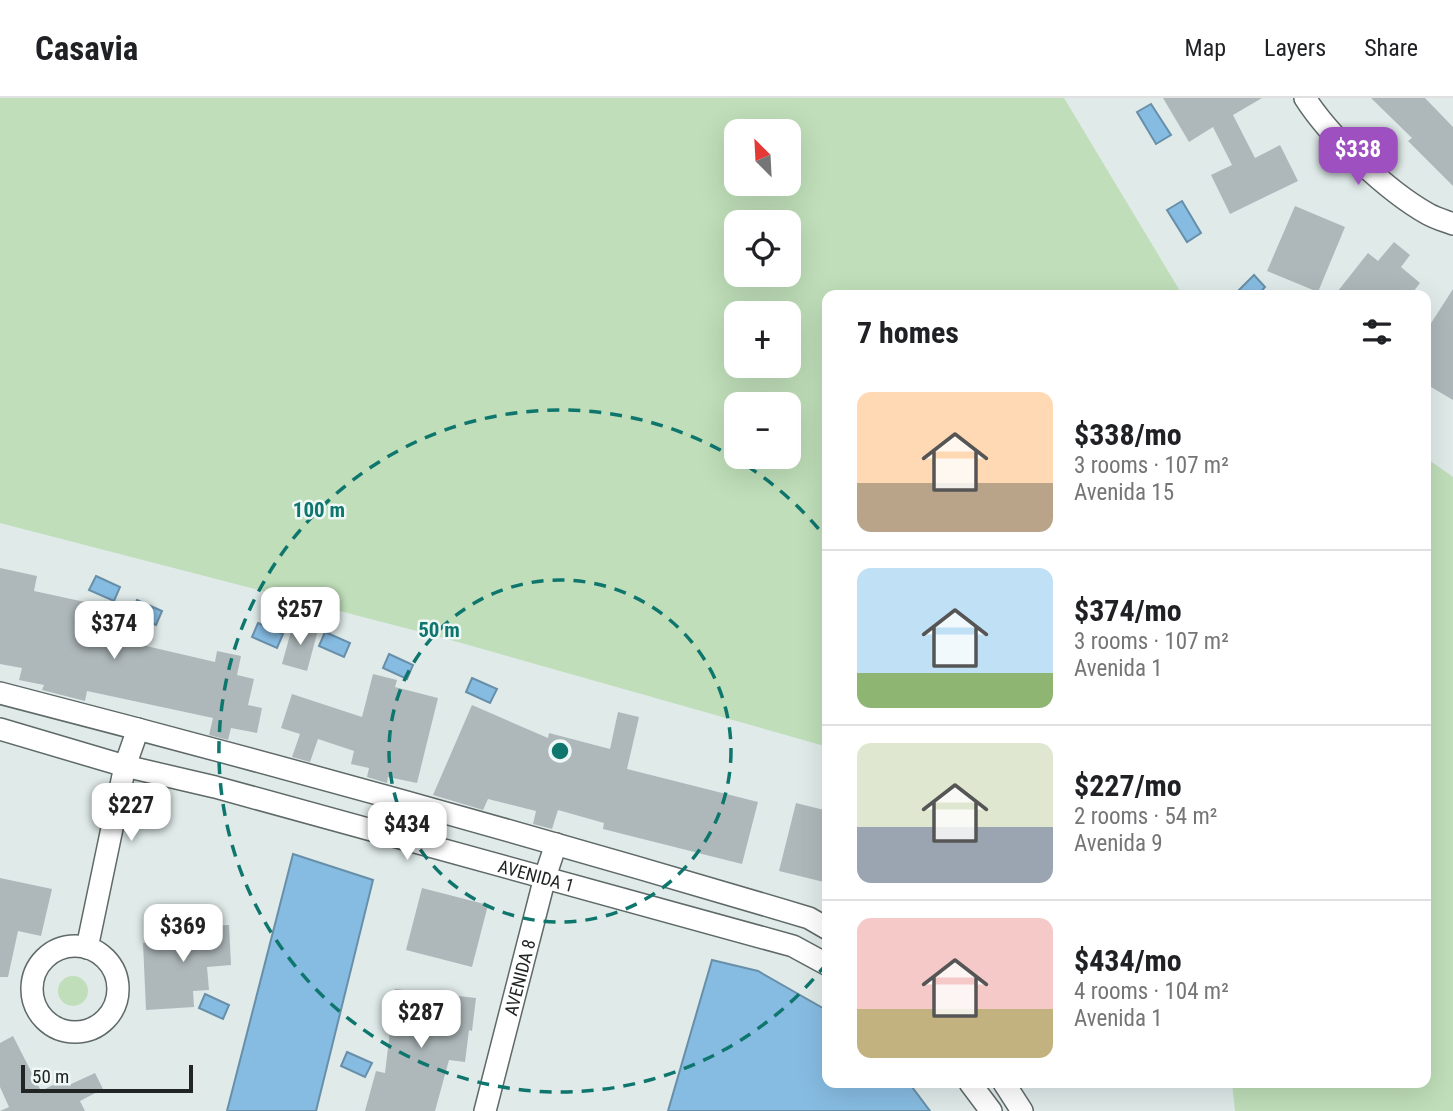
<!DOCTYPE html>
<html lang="en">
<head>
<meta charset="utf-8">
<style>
  :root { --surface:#fff; --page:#f2f2f2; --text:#202124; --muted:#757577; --line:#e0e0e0; --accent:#9e50c1 }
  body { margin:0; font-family:"Roboto Condensed",sans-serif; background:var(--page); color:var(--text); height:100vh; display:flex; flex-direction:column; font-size:26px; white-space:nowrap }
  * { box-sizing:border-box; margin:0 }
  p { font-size:23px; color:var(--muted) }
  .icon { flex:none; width:38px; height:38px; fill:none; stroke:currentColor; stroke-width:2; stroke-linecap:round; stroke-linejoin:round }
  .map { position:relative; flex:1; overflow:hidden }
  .side { position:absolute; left:822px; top:192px; width:609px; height:798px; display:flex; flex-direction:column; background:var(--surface); border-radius:14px; box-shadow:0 7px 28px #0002 }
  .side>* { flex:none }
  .needle { width:46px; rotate:336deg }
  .fabs { position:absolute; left:724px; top:21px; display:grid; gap:14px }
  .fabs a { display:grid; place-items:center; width:77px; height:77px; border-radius:14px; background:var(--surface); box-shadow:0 7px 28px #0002; font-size:35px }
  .scale { position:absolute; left:21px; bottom:18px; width:172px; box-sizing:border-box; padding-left:7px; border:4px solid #212524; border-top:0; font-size:19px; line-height:24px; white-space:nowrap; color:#212524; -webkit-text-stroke:5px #edf8f7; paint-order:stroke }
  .price { position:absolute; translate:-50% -60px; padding:0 16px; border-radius:14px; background:#fff; color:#222; font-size:23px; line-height:46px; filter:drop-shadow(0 2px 4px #0008) }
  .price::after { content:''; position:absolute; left:50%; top:42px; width:21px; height:16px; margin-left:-10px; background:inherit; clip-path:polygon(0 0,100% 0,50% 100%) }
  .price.on { background:var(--accent); color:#fff }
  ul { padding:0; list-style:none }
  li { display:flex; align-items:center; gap:21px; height:175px; padding:0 35px }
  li+li { border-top:2px solid var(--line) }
  li span { display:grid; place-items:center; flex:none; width:196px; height:140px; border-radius:14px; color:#555 }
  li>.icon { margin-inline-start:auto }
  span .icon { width:84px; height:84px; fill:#fffc; stroke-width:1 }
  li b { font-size:30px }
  h2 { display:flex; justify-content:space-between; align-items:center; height:84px; padding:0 35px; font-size:30px }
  header { display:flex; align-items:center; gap:42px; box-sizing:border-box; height:98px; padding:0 35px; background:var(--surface); border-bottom:2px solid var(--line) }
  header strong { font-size:33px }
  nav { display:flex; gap:38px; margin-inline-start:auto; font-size:24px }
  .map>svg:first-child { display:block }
</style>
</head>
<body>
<header>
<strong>Casavia</strong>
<nav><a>Map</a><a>Layers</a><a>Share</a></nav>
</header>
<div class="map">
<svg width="1453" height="1013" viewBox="0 0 1453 1013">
  <rect width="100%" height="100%" fill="#dfeae9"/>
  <!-- green -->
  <g fill="#bfdeb9" fill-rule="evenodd">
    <path d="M0,0H1064L1183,198H828V649L440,539L0,425ZM737,33H789V86H737ZM737,124H789V177H737ZM737,215H789V268H737ZM737,306H789V359H737Z"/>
    <path d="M1426,360L1453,379V1013H1235L1232,985H1426Z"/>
    <circle cx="73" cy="893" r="15"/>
  </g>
  <!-- water -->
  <g fill="#87bce2" stroke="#688fa9" stroke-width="2">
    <path d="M1151,6L1171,37L1156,46L1137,14Z"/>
    <path d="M1182,103L1201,135L1187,144L1167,112Z"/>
    <path d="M1254,177L1265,189L1257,198H1233Z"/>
    <path d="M96,478L120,489L114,503L89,492Z"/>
    <path d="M137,502L162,513L156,527L131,516Z"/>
    <path d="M258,525L283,536L277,550L252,539Z"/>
    <path d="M325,534L350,545L344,559L319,548Z"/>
    <path d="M389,556L413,567L407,581L383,570Z"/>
    <path d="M472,580L497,591L490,605L466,594Z"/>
    <path d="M293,756L373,782L316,1013H227Z"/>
    <path d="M712,862L758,873L828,913V985H909L930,1013H668Z"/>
    <path d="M205,896L229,907L223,921L199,910Z"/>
    <path d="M347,954L372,965L365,979L341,968Z"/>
  </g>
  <!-- building -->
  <g fill="#aeb8ba">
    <path d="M1163,0H1262L1233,17L1255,60L1280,47L1298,83L1230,116L1211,77L1232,67L1213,29L1189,44Z"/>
    <path d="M1371,0H1425L1453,29V88L1408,43L1412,40Z"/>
    <path d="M1295,108L1345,129L1318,194L1267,173Z"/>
    <path d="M1394,144L1410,157L1401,169L1420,185L1410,198H1334L1368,155L1378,163Z"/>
    <path d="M1453,191V302L1426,286V233Z"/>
    <path d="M0,470L37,478L34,493L85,504L82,520L102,524L99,537L215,564L217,553L241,558L237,577L254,581L248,607L262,610L257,635L231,630L228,642L209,637L213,620L87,593L85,603L42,592L44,587L19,582L22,570L0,566Z"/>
    <path d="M293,526L318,532L307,573L282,566Z"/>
    <path d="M373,576L397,582L395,589L438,600L417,685L388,679L387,685L367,679L369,670L351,666L354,653L318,641L310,664L292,659L300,636L281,630L292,596L362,619Z"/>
    <path d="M472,607L548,640L549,635L610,651L618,614L639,619L627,671L758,704L742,766L603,731L604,725L558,712L552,731L533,726L536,713L488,701L483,712L433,697Z"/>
    <path d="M796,705L828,713V785L779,773Z"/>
    <path d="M0,780L52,791L41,838L18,833L8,879H0Z"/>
    <path d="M422,790L488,807L472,869L406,852Z"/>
    <path d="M229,827L231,867L207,869L209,892L193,893L194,909L146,912L143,845H155L154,831Z"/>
    <path d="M395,891L476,900L472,933L469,932L465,964L449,962L435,1013H365L376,973L385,975Z"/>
    <path d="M13,938L41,993L65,981L69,987L95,975L103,991L80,1003L85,1013H0L9,1009L0,989V945Z"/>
  </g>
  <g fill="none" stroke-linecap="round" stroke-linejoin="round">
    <!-- street casing -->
    <g stroke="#5f6968" stroke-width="24">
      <g id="street">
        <path d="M1305,0C1330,39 1387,93 1428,116C1435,120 1445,123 1453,126"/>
        <path d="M0,595C271,665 541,740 809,820L828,831"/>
        <path id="s1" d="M0,631L125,668L215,689L793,848L828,867"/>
        <circle cx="75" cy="891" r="43"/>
        <path d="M87,850L125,668L138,631"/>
        <path d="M970,985L991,1013"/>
        <path d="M1004,985L1022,1013"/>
        <path id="s2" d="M485,1013L545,779L556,746"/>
      </g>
    </g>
    <!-- street -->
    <use href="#street" stroke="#fff" stroke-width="21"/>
  </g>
  <!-- distance rings -->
  <g fill="none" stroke="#0f766e" stroke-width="3.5" stroke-dasharray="12 9">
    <circle cx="560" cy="653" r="171"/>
    <path d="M827 865A341 341 0 1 1 827 441"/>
  </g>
  <g text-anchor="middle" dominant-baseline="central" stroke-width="5" stroke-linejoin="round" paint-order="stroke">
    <!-- street labels -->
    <g font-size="18" fill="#212524" stroke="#edf8f7">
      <text stroke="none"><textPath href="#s1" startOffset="556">AVENIDA 1</textPath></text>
      <text stroke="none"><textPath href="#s2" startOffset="138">AVENIDA 8</textPath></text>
    </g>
  </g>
  <circle cx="560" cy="653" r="10" fill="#0f766e" stroke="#edf8f7" stroke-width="3.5"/>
  <g font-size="21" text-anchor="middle" font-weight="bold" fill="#0f766e" stroke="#edf8f7" stroke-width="5" stroke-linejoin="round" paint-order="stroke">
    <text x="319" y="419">100 m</text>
    <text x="439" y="539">50 m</text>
  </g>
</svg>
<div class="fabs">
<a><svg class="needle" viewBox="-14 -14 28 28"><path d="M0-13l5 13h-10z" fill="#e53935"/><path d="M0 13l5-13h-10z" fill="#757577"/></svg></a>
<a><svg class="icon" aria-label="locate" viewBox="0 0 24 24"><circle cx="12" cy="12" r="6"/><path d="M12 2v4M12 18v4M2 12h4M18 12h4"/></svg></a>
<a>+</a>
<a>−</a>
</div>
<div class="scale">50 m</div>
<b class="price on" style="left:1358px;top:89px">$338</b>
<b class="price" style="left:300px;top:549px">$257</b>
<b class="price" style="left:114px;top:563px">$374</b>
<b class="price" style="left:131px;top:745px">$227</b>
<b class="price" style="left:407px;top:764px">$434</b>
<b class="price" style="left:183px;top:866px">$369</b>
<b class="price" style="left:421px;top:952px">$287</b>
<section class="side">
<h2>7 homes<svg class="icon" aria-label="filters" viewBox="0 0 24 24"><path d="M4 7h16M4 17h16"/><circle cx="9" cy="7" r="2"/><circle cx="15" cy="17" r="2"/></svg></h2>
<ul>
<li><span style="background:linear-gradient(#ffd9b3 65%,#b9a48a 0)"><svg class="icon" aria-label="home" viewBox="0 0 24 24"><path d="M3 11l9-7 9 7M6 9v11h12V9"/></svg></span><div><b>$338/mo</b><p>3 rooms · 107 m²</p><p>Avenida 15</p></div></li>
<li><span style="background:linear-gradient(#bfe0f5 75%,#8fb573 0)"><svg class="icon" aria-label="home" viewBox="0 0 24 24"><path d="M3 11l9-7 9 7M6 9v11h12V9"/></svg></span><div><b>$374/mo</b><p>3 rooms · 107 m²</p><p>Avenida 1</p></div></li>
<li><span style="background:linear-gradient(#dfe7d0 60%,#9aa5b1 0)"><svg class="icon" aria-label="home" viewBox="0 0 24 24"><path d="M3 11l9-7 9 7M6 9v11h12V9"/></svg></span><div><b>$227/mo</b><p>2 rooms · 54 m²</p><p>Avenida 9</p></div></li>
<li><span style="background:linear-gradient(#f6c9c9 65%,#c2b280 0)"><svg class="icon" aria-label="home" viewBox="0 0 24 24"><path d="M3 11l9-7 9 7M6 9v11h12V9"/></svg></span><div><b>$434/mo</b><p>4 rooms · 104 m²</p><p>Avenida 1</p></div></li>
</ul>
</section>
</div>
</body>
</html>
